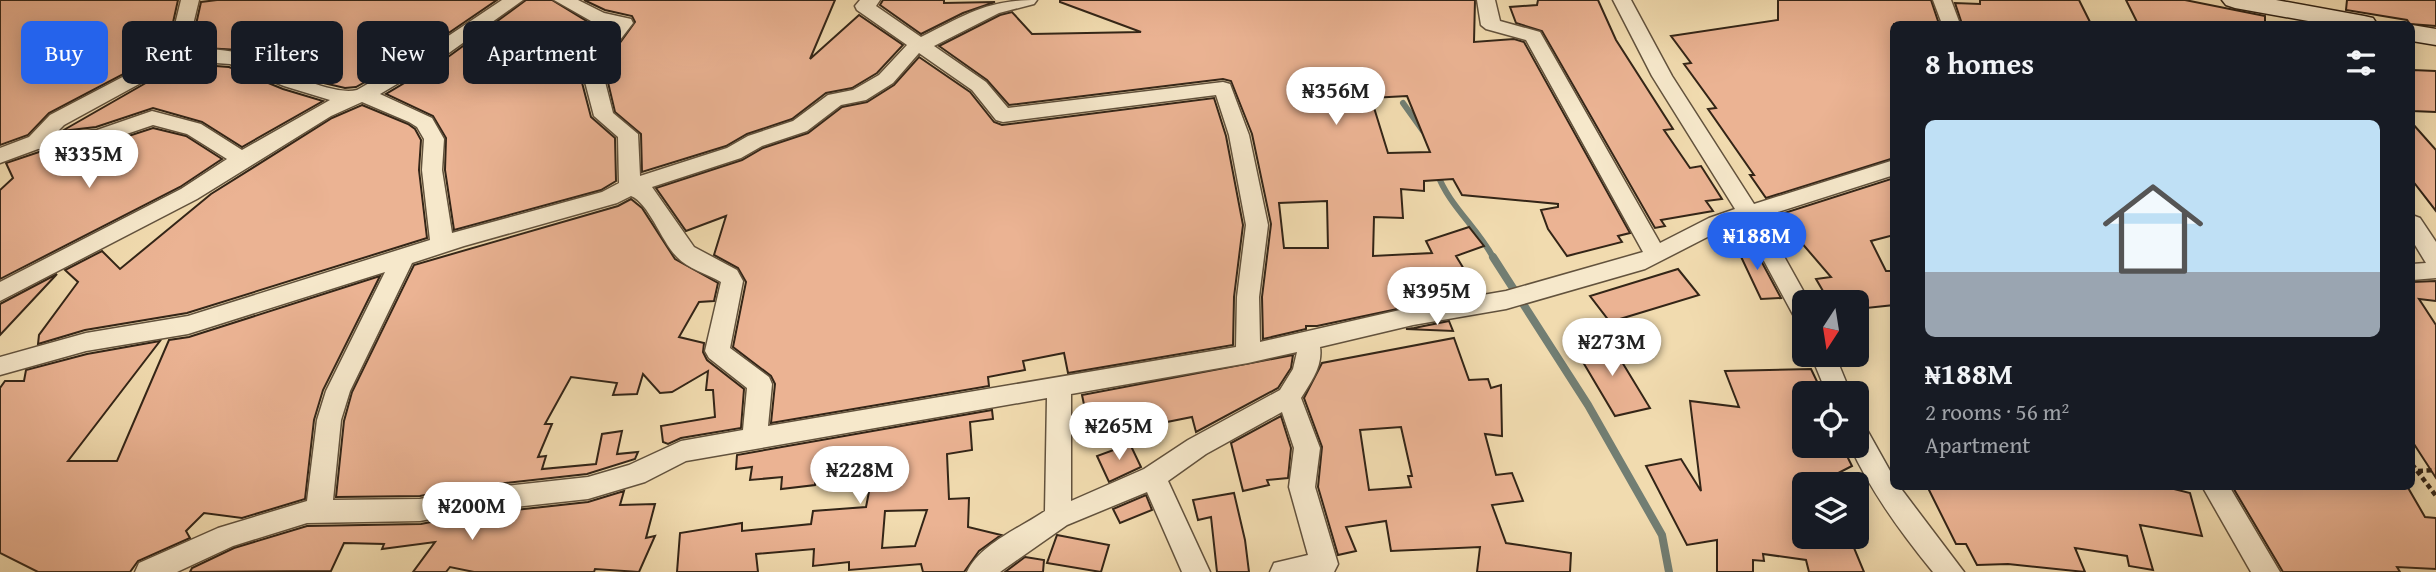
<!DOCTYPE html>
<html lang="en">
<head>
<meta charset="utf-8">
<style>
  :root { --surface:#171b24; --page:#20242c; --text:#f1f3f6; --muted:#9ea1a6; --accent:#2563eb }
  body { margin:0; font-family:"Gentium Book Plus",serif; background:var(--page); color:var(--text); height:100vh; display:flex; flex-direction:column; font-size:26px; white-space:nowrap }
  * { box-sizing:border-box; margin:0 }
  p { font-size:23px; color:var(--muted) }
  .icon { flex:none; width:38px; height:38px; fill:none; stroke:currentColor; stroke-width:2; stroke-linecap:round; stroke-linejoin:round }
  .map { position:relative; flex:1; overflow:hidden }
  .sheet { position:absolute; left:1890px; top:21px; width:525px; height:469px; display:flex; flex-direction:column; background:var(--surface); border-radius:10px; box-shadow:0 4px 18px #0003 }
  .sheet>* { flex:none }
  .banner { position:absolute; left:21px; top:21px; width:665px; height:63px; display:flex; gap:14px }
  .needle { width:46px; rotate:192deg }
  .controls { position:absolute; left:1792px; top:290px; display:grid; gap:14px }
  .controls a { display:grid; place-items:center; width:77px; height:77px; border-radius:10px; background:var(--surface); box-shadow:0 4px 18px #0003; font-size:35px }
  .price { position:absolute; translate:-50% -60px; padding:0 16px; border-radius:24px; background:#fff; color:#222; font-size:23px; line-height:46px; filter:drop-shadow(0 2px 4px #0008) }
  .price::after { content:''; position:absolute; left:50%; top:42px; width:21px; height:16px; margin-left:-10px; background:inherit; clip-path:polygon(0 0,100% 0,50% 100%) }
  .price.on { background:var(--accent); color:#fff }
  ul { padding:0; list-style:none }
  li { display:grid; align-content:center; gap:14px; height:371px; padding:0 35px }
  li span { display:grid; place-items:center; height:217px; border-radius:10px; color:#555 }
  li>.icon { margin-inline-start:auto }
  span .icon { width:126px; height:126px; fill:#fffc; stroke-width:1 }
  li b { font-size:30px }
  h2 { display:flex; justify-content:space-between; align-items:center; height:84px; padding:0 35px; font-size:30px }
  .chip { padding:0 24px; border-radius:10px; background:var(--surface); box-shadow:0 4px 18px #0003; font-size:24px; line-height:63px }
  .chip.on { background:var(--accent); color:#fff }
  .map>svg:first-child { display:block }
</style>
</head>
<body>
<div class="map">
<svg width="2436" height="572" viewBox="0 0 2436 572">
  <rect width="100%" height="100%" fill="#f1dbaf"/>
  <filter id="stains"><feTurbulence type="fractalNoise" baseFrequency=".00286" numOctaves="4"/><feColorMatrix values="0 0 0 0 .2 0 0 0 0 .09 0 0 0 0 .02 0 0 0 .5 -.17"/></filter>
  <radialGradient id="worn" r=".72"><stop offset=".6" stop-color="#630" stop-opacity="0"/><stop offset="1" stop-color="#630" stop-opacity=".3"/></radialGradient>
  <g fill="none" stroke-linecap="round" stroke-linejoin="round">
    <!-- stream-far1 -->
    <g stroke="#727e73" stroke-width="6">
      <path d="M1403,103L1423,131"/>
      <path d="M1437,173C1449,206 1478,228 1494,259"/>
    </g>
    <!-- stream -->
    <path stroke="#727e73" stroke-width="8" d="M1493,257L1588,405L1662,535L1669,572"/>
  </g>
  <!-- building -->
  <g fill="#ebb393" stroke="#332517" stroke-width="2" fill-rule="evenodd">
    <path d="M0,0H178L170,36L161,48L135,68L49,113L28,135L0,145Z"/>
    <path d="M217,0H497L431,45L356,87L345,88L315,81L239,50L187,47L193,38L201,2Z"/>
    <path d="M526,0H552L590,23L607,28L586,54L580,75L591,117L615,138L616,181L601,190L454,230L445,170L446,138L433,116L386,94L448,57Z"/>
    <path d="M584,0H835L810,59L859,15L903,45L877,73L852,88L826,93L792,119L747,134L726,146L642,172L641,134L615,112L606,74L609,58L635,22L632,16L605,10Z"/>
    <path d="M883,0H944V3L995,2L963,13L921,34L880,5Z"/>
    <path d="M1060,0H1475L1474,42L1514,39L1524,42L1630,233L1618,236L1622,242L1567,256L1548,229L1541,210L1558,207V204L1462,195L1453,179L1424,181V191L1401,189L1403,218L1374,217L1373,256L1432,253L1426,241L1469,227L1484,246L1456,256L1470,279L1434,287L1440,300L1317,326H1306V329L1263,339L1262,297L1271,224L1252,134L1231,81L1223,79L1009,105L987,80L939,46L1000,15L1012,12L1032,34L1141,32L1060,2ZM1407,96L1430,152L1388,153L1371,98ZM1327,201L1328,248H1284L1279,203Z"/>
    <path d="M1538,0H1598L1616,40L1673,129L1664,130L1690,168L1701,166L1722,199L1706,201L1713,211L1661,220L1665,226L1655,228L1542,31L1516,23L1510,7L1537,5Z"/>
    <path d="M1778,0H1931L1939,24H1894V158L1766,198L1750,175H1754L1708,109L1716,108L1684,64L1691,63L1671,36L1778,20Z"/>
    <path d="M1980,0H2079L2091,24H1962L1955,3L1980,4Z"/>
    <path d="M2126,0H2185L2265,16V24H2138Z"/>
    <path d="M2347,0H2436V26L2410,24L2407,20L2346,10Z"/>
    <path d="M919,57L970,92L994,122L1002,125L1214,98L1226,136L1243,225L1234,297L1233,345L1068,373L1064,353L1023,361L1025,370L988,377L989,386L771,423L775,384L771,376L733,347L746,282L738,268L714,255L726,216L686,231L656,188L742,160L763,148L808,133L842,107L867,102L894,85Z"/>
    <path d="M175,63L229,67L283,89L323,101L242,147L202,122L153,108L96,127L62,131L151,80Z"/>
    <path d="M2412,70L2436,71V112L2412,111Z"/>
    <path d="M362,105L408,124L415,129L421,140L419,170L427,238L187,313L85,330L38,344L39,335L78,282L65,270L102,251L120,269L211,194L332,118Z"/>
    <path d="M2412,123L2436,150V211L2412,180Z"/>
    <path d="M153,128L186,136L222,159L180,187L0,279V190L13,178L6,163L39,152L101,145Z"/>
    <path d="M1894,178V235L1871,241L1886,271H1894V305L1857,309V303H1830L1816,279L1831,277L1800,241L1785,245L1769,225L1783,222L1778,215Z"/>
    <path d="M631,199L642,208L675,259L718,283L714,301L699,302L679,337L704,343L703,352L707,360L744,389L741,428L681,438L668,444L663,442L661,426L715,417L713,390H706L708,371L672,392L660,393L643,374L637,394L613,395L617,383L571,377L545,424H552L538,457L546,456L542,469L596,464L602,434L622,431L617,454L638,452L635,459L587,474L461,488L420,496L336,497L344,421L352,392L414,265L618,206Z"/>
    <path d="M1751,242L1781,298L1761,299L1735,244Z"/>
    <path d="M1678,269L1699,295L1610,322L1590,296Z"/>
    <path d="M57,274L0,335V304Z"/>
    <path d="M380,276L323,390L314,420L305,499L242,518L204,513L186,531L190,538L138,561L130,572H38L0,553V388L5,381H24L26,370L87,354L160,341L68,461H117L169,340L189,337Z"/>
    <path d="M2436,281V301L2419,299L2436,325V478L2412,441V282Z"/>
    <path d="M1449,321L1453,331L1406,329L1414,328Z"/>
    <path d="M1454,338L1469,380L1488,379L1491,388L1501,385L1502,436L1485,434L1496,475L1512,473L1523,501L1492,505L1506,543L1571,553L1570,572H1477L1480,547L1391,551L1386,521L1346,527L1356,551L1338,555L1318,487L1322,447L1304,398L1322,363ZM1401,427L1412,476H1408L1411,487L1369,490L1360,430Z"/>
    <path d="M1608,339L1650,408L1615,416L1574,347Z"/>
    <path d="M1293,355L1291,368L1278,388L1196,432L1192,417L1142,427L1145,438L1120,443L1112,409L1086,414L1082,395Z"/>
    <path d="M1811,369L1823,394H1804V446H1842L1852,466L1815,485H1804V538L1818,539L1819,543H1852L1864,572H1809L1806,560L1763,554L1764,561L1753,560V572H1717V540L1687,545L1646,466L1681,459L1701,491L1690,401L1739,407L1725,371Z"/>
    <path d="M992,410L993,419L970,422L972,450L947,454L949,499L969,498L968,527L1001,535L979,551L964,572H923L921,564L849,570V562L813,566L814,549L756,554L758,572H677L680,533L742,523V531L811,524L813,511L866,507L875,461L816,469L815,485L781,489L782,477L750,480L752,467L736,469L737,455ZM927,510L915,546L882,548L885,511Z"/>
    <path d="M1281,416L1291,448L1288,478L1267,480L1269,485L1243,491L1231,443Z"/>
    <path d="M1130,444L1141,467L1109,482L1097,456Z"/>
    <path d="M1927,486H2162L2190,493L2202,536L2140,525L2153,570L2129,566L2127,556L2075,548L2085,572L2008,564L1977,565L1966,544H1956Z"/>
    <path d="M2232,486H2407L2425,517L2436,518V569L2397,567L2400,572H2283Z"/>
    <path d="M624,491L620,505L655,504L646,538L655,536L639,572L595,569L594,572H474L450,567L446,572H413L435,542L382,549L384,544L344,543L331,571L190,572L192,568L234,548L307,526L421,524L461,516L588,502Z"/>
    <path d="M1234,493L1245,540L1249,572H1217L1211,517L1198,520L1193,500Z"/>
    <path d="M1146,495L1152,510L1120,523L1113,509Z"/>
    <path d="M1057,535L1109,545L1101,572L1047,563Z"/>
    <path d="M1025,557L1044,560L1043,572H1005Z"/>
  </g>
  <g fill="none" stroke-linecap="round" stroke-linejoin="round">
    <!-- street casing -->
    <g stroke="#62523d" stroke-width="3">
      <g id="street">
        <path d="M181,0H199L190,37L183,49C200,50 221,48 238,53C268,62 328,97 357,90L432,47L502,0H523L446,55L380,94L432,118L444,139L442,170L452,233L602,192L619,183L618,137L594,116L583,74L588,56L612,26L591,21L554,0H578L604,13L631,19L633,23L607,57L603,74L613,113L638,134L640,176L727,148L748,136L793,121L828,95L853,90L879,75L907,45L857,10L855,6L860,0H880L876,6L921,37C966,15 985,0 1037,0L1034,4L999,13L934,46L986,82L1008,108L1223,82L1230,84L1249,135L1268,225L1259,297L1260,342L1413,307L1506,291L1643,252L1526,40L1486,29L1481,25L1477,0H1495L1500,21L1540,32L1660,243L1709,218L1735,209L1652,76L1613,0H1631L1672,76L1754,204L1894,160V175L1762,217L1810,303H1804V323L1796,320L1743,222L1725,228L1645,269L1506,309L1413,325L1320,347C1323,366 1311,382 1301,398L1320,448L1315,487L1338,564L1334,572H1270L1274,563L1308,555L1289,487L1294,448L1282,412L1206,454L1168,481L1210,572H1182L1147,492L1067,525L1000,572H967C980,544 1020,528 1045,511L1047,398L686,461L645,482L588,499L461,513L420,521L307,523L233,546L177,572H135L139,563L218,528L307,501L317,420L326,391L385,272L188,334L86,351L0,375V357L86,333L188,316L430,240L422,170L424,139L417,127L409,122L362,102L331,116L197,199L0,301V282L181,189L227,159L187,134L153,125L100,143L38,149L0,163V148L29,137L50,115L136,70L163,50L172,37ZM919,53L972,90L996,120L1003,122L1216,95L1229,135L1246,225L1237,297L1236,347L768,426L772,384L769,377L730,348L743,281L737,270L694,247L652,187L741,158L762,146L807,131L841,105L866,100L893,83ZM174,60L230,64L284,86L330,100L242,150L201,124L152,111L97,130L55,134L64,125L150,78ZM631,196C649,203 661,241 677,257C687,268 707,274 721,282L705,351L709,358L747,388L743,430L681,441L629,465L588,477L461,491L420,499L333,500L341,420L350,391L412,263L464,246L617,203ZM1297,352L1293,369L1280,390L1188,440L1144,469L1071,501V394L1248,363Z"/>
        <path d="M1933,0H1951L1960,24H1942Z"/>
        <path d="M2412,215L2420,218L2436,242V278L2412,280V264L2426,263L2412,240Z"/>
        <path d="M1811,355H1835L1851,394H1827Z"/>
        <path d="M1857,425L1866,428L1894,478V486H1899L1964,572H1933C1901,533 1871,492 1850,446H1857Z"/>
        <path d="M2202,486H2229L2280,572H2251Z"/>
      </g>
    </g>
    <!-- secondary casing -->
    <g stroke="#332517" stroke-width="3">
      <g id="secondary">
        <path d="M2222,0H2276L2364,16L2373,18L2377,24H2325L2235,8L2226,5Z"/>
        <path d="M2412,25L2436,29V45L2412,41Z"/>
      </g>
    </g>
    <!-- path -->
    <g stroke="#332517" stroke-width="4.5" stroke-dasharray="5 3.5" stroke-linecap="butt">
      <path d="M2412,464L2436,496"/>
      <path d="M2418,471L2436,470"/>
    </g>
    <!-- street -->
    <use href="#street" fill="#f6e8cb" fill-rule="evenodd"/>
    <!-- secondary -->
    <use href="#secondary" fill="#f6e8cb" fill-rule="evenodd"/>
  </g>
  <rect width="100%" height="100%" filter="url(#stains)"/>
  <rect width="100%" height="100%" fill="url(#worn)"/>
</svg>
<div class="controls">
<a><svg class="needle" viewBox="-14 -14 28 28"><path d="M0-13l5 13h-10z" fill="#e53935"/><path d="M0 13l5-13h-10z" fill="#9ea1a6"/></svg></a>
<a><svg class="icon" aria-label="locate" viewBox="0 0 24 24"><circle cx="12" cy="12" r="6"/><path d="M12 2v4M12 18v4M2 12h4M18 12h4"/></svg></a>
<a><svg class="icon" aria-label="layers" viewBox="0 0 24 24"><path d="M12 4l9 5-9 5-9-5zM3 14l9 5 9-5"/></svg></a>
</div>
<b class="price" style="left:1336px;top:127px">₦356M</b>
<b class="price" style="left:89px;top:190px">₦335M</b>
<b class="price on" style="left:1757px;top:272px">₦188M</b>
<b class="price" style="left:1437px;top:327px">₦395M</b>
<b class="price" style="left:1612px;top:378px">₦273M</b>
<b class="price" style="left:1119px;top:462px">₦265M</b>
<b class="price" style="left:860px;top:506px">₦228M</b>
<b class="price" style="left:472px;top:542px">₦200M</b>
<div class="banner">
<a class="chip on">Buy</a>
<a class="chip">Rent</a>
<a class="chip">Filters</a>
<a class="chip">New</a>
<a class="chip">Apartment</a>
</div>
<section class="sheet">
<h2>8 homes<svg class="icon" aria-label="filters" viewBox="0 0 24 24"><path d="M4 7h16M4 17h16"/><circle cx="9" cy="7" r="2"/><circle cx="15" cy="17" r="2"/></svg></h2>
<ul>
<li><span style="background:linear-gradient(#bfe0f5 70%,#9aa5b1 0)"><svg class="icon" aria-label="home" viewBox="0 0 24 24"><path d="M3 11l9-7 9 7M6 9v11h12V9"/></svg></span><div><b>₦188M</b><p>2 rooms · 56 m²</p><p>Apartment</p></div></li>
</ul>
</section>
</div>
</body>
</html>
